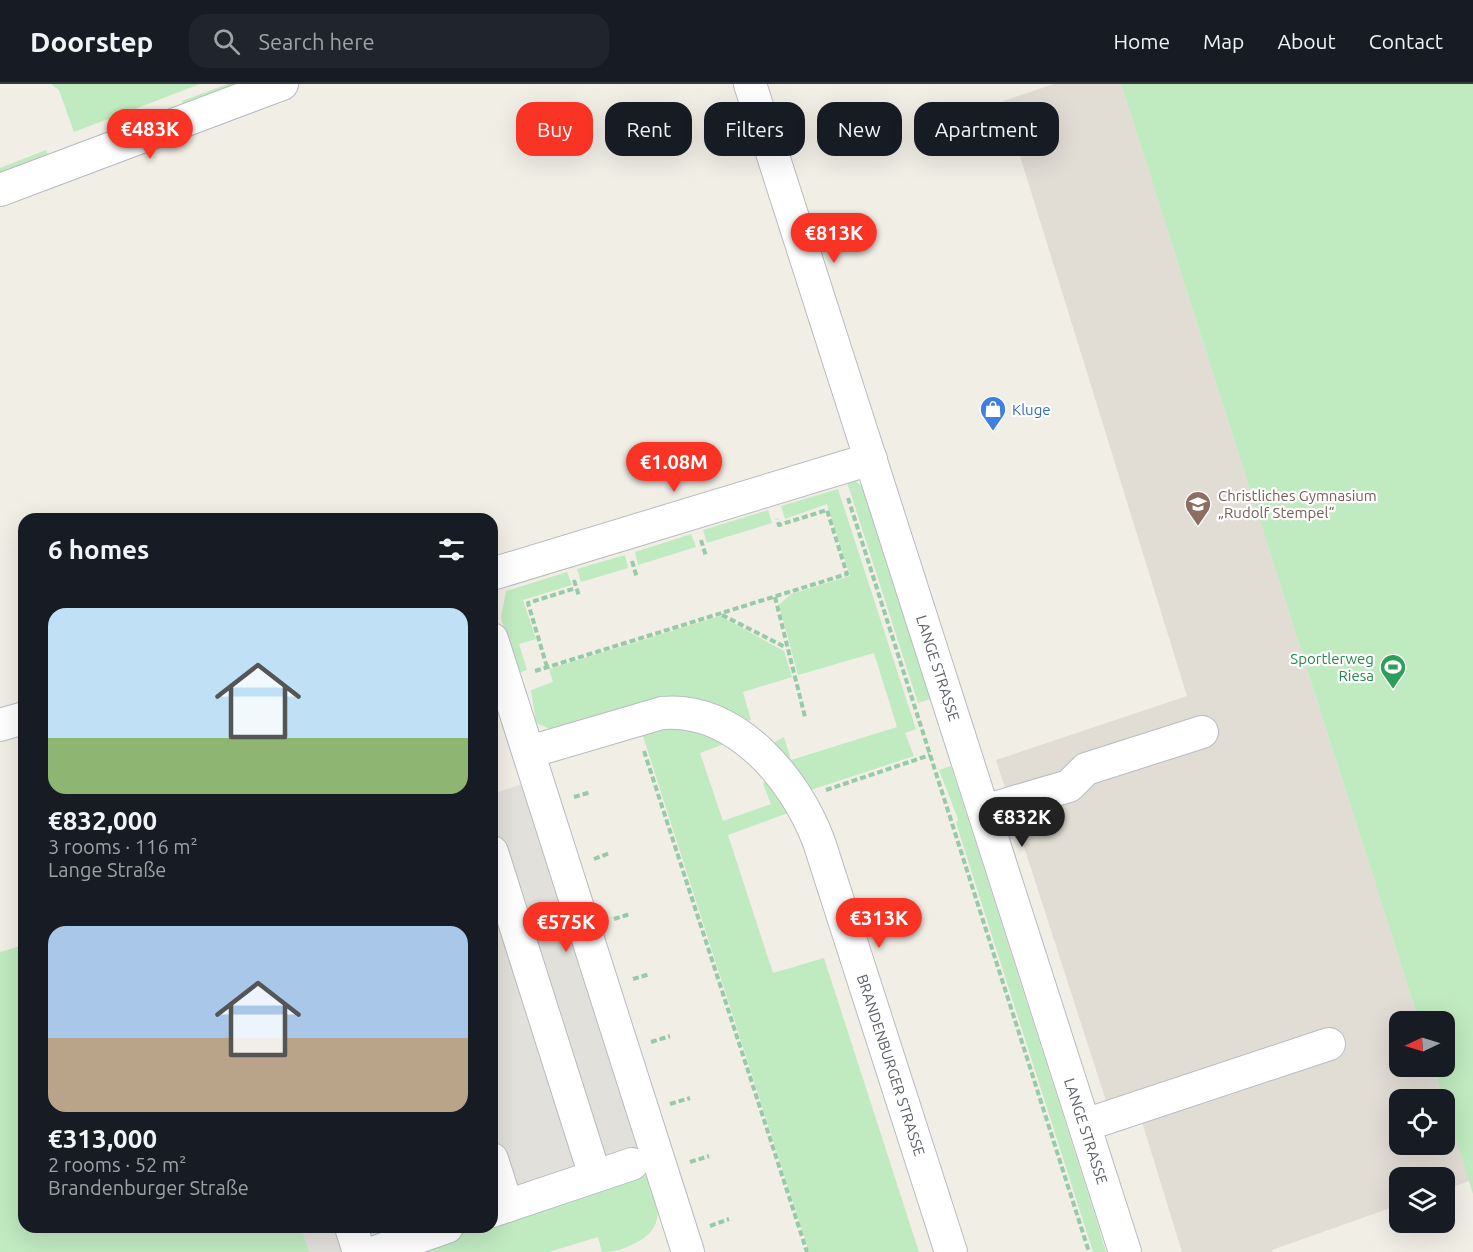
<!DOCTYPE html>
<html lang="en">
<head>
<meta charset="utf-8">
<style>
  :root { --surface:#171b24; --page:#20242c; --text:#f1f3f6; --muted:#9ea1a6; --line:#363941; --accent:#f93424 }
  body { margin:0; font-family:Ubuntu,sans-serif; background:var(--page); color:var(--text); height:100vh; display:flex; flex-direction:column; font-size:22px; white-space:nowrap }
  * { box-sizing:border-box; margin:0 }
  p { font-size:20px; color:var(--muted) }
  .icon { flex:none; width:33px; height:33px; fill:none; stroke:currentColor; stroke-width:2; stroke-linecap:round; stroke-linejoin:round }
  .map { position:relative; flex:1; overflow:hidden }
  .drawer { position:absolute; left:18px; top:429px; width:480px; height:720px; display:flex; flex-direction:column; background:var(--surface); border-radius:18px; box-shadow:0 6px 24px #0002 }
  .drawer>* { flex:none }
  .hud { position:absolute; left:516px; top:18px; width:570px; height:54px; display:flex; gap:12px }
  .needle { width:39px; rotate:266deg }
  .fabs { position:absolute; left:1389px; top:927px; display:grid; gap:12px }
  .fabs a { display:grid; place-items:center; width:66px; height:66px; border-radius:12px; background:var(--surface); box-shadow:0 6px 24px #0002; font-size:30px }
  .price { position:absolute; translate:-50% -51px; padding:0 14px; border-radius:21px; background:var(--accent); color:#fff; font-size:20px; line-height:39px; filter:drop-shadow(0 2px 3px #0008) }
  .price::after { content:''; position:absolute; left:50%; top:36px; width:18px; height:14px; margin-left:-9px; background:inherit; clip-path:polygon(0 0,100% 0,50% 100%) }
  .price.current { background:#222; color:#fff }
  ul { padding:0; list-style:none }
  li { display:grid; align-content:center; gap:12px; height:318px; padding:0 30px }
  li span { display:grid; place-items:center; height:186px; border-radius:18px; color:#555 }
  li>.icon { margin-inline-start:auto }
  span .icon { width:108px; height:108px; fill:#fffc; stroke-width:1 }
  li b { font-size:26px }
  h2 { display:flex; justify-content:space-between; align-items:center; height:72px; padding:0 30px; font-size:26px }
  .chip { padding:0 21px; border-radius:18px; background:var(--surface); box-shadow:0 6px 24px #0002; font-size:21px; line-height:54px }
  .chip.current { background:var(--accent); color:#fff }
  header { display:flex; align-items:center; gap:36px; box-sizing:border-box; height:84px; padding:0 30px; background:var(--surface); border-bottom:2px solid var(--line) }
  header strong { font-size:28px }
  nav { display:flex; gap:33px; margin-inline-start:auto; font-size:21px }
  .search { width:420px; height:54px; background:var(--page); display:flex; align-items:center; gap:15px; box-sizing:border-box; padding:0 21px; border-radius:18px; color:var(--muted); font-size:22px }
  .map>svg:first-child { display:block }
</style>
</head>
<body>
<header>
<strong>Doorstep</strong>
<div class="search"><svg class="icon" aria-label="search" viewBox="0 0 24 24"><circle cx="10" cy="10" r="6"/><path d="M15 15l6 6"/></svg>Search here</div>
<nav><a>Home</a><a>Map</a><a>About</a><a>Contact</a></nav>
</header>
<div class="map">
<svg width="1473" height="1168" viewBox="0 0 1473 1168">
  <rect width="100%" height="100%" fill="#f1eee6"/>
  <!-- industrial -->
  <g fill="#e2e0da">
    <path d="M523,700L647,1086L492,1135V710Z"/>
    <path d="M301,1143H468L398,1168H309Z"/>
  </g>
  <!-- education -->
  <path fill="#e1ddd5" d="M1054,0H1121L1419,937L1400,938V982L1433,983L1443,1015L1400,1016V1060H1444L1445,1019L1469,1097L1445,1106L1444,1094H1400L1399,1121L1272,1166L1273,1168H1182L1134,1012L1107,1020L996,676L1187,612L1003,17Z"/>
  <!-- green -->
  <g fill="#c0eac0">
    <path d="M51,0H200L74,48L59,6Z"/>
    <path d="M228,0H244L184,23L182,17Z"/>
    <path d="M1121,0H1473V1110L1433,983L1444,982V938L1419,937Z"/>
    <path d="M46,66L49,73L0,93V84Z"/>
    <path d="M855,396L862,403L930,615L918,619L847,398Z"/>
    <path d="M838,405L916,645L905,649L914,672L811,706L803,704L771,660L784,653L791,676L897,643L874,569L798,591L779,521L791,510L850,492L827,420L785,435L781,422Z"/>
    <path d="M768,426L772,439L707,459L703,446Z"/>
    <path d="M691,450L696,463L638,481L635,468Z"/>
    <path d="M625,471L628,484L581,498L577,485Z"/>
    <path d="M567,488L572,501L523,516L536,555L519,560L527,586L516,590L501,533L506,507Z"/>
    <path d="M720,532L784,567L792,593L743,608L751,636L737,639L552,646L536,639L531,606L553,598L549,585Z"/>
    <path d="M665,633L730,658L700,669L723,737L771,720L763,700L769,693L793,727L728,751L773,889L824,874L919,1168H809L640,643Z"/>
    <path d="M951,682L1094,1128L1106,1168H1093L956,739L958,735L939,686Z"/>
    <path d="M24,861V1143H301L309,1168H0V868Z"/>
    <path d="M647,1086C656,1112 669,1141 639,1157C626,1164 617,1168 602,1168L598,1153L549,1168H398C424,1150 461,1143 492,1143V1135Z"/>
  </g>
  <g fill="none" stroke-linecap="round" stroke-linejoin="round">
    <!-- minor casing -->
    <g stroke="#b8bcc0" stroke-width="34">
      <g id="minor">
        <path d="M750,0L1125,1168"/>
        <path d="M0,106L282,0"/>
        <path d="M492,490L871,375"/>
        <path d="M492,555L688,1168"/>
        <path d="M0,641L24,634"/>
        <path d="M529,668L662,629C736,623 795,694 819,758L951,1168"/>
        <path d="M984,727L1069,702L1086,685L1202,648"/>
        <path d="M492,768L595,1092"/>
        <path d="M1085,1041L1329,960"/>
        <path d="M492,1075L507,1122"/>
        <path d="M492,1127L632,1080"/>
        <path d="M351,1143L359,1168"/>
        <path d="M375,1168L447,1143"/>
      </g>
    </g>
    <!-- path -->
    <g stroke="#97caa6" stroke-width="4" stroke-dasharray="6 3" stroke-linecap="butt">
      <path d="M848,414L1089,1168"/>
      <path d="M701,456L706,472"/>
      <path d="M632,477L637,494"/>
      <path d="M574,496L579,512"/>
      <path d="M775,513L805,633"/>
      <path d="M722,531L785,563"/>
      <path d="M547,583L528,519L576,504"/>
      <path d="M535,587L847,490L827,426L779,441L777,435"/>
      <path d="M644,667L807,1168"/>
      <path d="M826,706L930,671"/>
      <path d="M574,713L591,708"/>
      <path d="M594,775L610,769"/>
      <path d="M614,835L630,830"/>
      <path d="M633,895L650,890"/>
      <path d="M651,958L670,952"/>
      <path d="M670,1020L690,1014"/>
      <path d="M690,1078L709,1072"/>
      <path d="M710,1142L729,1135"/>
    </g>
    <!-- minor -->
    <use href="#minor" stroke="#fff" stroke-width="32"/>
  </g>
  <!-- icons -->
  <defs>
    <g id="shop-pin" transform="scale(1.35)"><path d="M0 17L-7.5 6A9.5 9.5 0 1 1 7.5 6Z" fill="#3f7fe0" stroke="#fff"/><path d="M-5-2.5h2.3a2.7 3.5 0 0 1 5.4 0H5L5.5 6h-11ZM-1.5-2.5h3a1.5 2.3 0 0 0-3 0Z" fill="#fff"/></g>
    <g id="school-pin" transform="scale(1.35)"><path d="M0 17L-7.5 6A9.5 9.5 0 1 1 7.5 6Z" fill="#8d6e63" stroke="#fff"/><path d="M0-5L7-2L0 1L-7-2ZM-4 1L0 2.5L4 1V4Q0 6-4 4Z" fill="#fff"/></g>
    <g id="stadium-pin" transform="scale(1.35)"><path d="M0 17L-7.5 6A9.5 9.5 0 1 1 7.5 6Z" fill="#2e9e5b" stroke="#fff"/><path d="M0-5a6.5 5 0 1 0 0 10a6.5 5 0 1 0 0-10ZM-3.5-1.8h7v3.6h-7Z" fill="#fff"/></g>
  </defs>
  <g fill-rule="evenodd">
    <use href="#shop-pin" x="993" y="325"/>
    <use href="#school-pin" x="1198" y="420"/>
    <use href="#stadium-pin" x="1393" y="583"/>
  </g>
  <g text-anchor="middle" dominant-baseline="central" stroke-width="4.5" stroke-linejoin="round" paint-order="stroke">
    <!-- shop labels -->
    <g font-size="15" fill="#366cbe" stroke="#fff" text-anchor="start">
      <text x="1012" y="325">Kluge</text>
    </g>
    <!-- education labels -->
    <g font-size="15" fill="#785e54" stroke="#fff" text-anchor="start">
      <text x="1218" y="411">Christliches Gymnasium<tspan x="1218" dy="17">„Rudolf Stempel“</tspan></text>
    </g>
    <!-- leisure labels -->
    <g font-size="15" fill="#27864d" stroke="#fff" text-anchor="end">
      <text x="1374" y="574">Sportlerweg<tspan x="1374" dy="17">Riesa</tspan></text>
    </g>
    <!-- street labels -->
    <g font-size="15" fill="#5d6268" stroke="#fff">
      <text transform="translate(938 584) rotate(72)">LANGE STRASSE</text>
      <text transform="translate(891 981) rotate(72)">BRANDENBURGER STRASSE</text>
      <text transform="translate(1086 1047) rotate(72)">LANGE STRASSE</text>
    </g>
  </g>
</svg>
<div class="fabs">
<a><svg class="needle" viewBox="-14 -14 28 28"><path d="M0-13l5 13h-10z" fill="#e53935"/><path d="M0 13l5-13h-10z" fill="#9ea1a6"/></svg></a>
<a><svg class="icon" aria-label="locate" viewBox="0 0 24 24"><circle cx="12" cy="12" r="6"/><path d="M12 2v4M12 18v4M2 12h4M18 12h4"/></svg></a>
<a><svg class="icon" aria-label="layers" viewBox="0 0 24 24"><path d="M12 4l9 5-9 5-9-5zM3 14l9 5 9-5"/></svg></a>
</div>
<b class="price" style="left:150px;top:76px">€483K</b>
<b class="price" style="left:834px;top:180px">€813K</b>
<b class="price" style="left:674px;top:409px">€1.08M</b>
<b class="price current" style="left:1022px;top:764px">€832K</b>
<b class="price" style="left:879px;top:865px">€313K</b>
<b class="price" style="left:566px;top:869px">€575K</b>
<div class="hud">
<a class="chip current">Buy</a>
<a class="chip">Rent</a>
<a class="chip">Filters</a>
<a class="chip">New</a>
<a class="chip">Apartment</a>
</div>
<section class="drawer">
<h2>6 homes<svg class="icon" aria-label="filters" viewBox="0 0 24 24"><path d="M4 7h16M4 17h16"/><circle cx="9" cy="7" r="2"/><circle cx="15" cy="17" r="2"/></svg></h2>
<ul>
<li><span style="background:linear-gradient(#bfe0f5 70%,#8fb573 0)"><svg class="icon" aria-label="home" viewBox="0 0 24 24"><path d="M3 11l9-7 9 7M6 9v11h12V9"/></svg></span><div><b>€832,000</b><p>3 rooms · 116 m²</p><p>Lange Straße</p></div></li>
<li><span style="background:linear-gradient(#a9c7e8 60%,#b9a48a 0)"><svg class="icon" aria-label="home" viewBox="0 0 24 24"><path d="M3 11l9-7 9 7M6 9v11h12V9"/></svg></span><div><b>€313,000</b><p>2 rooms · 52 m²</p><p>Brandenburger Straße</p></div></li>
</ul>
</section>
</div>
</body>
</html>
